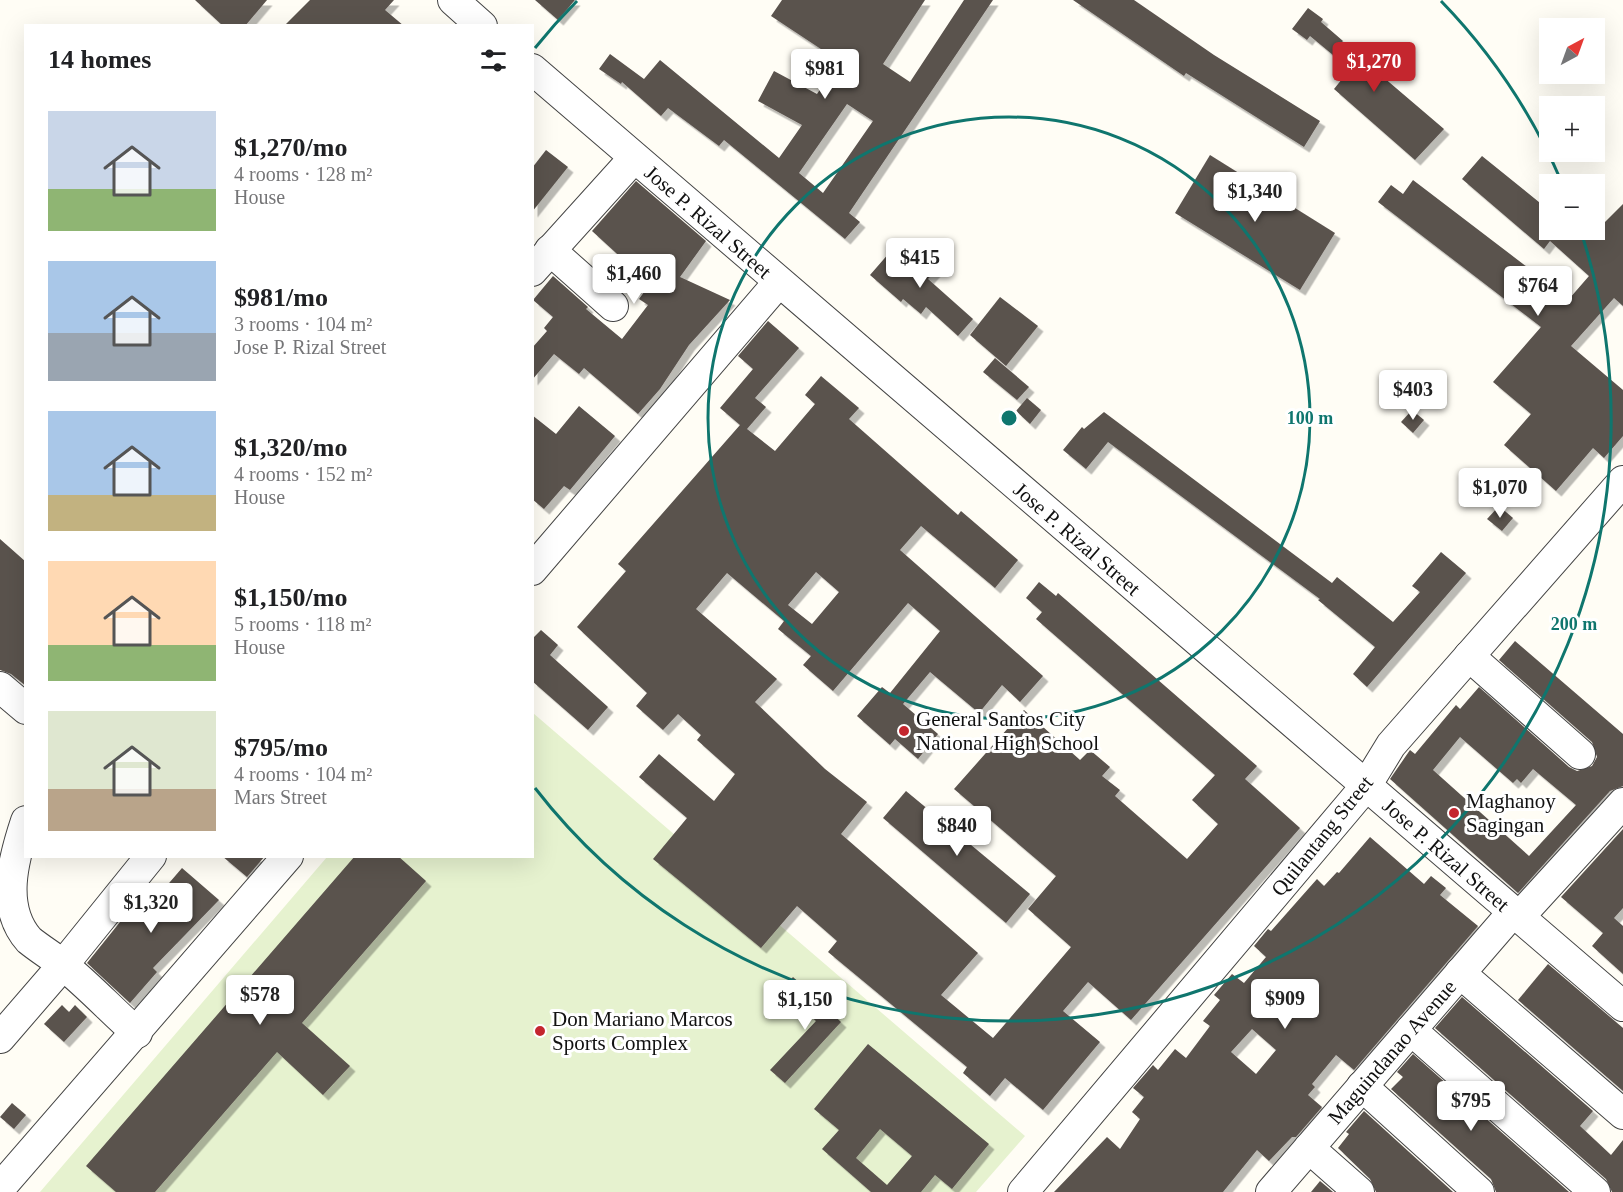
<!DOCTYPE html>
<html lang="en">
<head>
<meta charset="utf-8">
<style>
  :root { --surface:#fff; --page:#f2f2f2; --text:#202124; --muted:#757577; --accent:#c4262e }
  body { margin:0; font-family:"Times New Roman",serif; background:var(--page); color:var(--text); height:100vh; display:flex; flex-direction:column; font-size:22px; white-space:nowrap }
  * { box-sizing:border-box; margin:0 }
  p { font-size:20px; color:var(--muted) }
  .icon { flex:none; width:33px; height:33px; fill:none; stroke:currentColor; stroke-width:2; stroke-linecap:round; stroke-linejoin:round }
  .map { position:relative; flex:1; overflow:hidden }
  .drawer { position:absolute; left:24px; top:24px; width:510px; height:834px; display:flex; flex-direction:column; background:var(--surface); border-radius:0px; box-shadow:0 6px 24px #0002 }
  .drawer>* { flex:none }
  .needle { width:39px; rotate:41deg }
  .controls { position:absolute; left:1539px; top:18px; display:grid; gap:12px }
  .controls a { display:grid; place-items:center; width:66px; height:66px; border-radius:0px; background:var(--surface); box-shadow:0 6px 24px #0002; font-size:30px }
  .price { position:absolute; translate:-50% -51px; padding:0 14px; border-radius:6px; background:#fff; color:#222; font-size:20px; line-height:39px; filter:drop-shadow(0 2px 3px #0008) }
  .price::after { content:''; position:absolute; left:50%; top:36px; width:18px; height:14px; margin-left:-9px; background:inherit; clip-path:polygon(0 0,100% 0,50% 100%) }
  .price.current { background:var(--accent); color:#fff }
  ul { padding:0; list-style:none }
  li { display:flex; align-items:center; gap:18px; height:150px; padding:0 24px }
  li span { display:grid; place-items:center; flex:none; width:168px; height:120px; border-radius:0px; color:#555 }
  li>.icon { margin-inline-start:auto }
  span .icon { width:72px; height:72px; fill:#fffc; stroke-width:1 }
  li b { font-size:26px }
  h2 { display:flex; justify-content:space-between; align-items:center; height:72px; padding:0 24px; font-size:26px }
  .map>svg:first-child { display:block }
</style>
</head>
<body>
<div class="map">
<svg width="1623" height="1192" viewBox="0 0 1623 1192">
  <defs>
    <filter id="shadow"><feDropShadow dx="5.5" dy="5.5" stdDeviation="0" flood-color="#0004"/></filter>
  </defs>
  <rect width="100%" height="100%" fill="#fffdf5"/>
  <!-- pitch -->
  <path fill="#e6f2cf" d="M533,713L1025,1136L976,1192H40L327,857L532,856Z"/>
  <!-- building -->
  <g fill="#5a524d" fill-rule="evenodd" filter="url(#shadow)">
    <path d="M195,0H267L245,26H223Z"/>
    <path d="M310,0H394L385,10L404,26H284Z"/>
    <path d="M535,0H575L558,20Z"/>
    <path d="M782,0H925L883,64L910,82L964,0H993L849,213L860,222L845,239L724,140L719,146L668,108L661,116L622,82L621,84L599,69L610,54L644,79L660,60L779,158L802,125L758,101L774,71L817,94L839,61L771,16ZM847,104L873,121L823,193L799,173Z"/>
    <path d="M1073,0H1134L1214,55L1320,121L1304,147L1186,73L1184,76Z"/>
    <path d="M1308,8L1323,19L1321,22L1343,41L1342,42L1444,129L1415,160L1334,89L1350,69L1310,36L1307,40L1292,29Z"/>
    <path d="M546,150L568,167L532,212V168Z"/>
    <path d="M1210,155L1335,233L1300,290L1175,213Z"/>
    <path d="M1482,156L1550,211V230H1597L1623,204V306L1614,298L1571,346L1623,390V436L1604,458L1593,448L1556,491L1504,445L1531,414L1493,382L1541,327L1378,202L1391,185L1403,194L1413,180L1569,299L1589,276L1550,241L1544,249L1462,179Z"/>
    <path d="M636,181L706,241L680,277L730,300L689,345L660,389L638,414L584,368L579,374L554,354L532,380V348L547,331L544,328L553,317L533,300L553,276L588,307L586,309L622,339L648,305L639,299L650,284L592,231Z"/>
    <path d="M914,248L937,269L928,279L973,319L958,336L926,307L921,314L903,299L901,302L870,275L890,252L901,262Z"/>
    <path d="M1000,297L1038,326L1006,366L970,335Z"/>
    <path d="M768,321L799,348L755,398L766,407L747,429L775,451L815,404L805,395L821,376L859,408L849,419L958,515L961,511L1018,560L995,588L921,526L900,550L1043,676L1020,702L1002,685L979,713L930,672L903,704L938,734L918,759L895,739L890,745L857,716L882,687L890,693L940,631L908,603L833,691L803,665L811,656L778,629L784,621L727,573L696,609L777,679L755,702L825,769L867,802L841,834L978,953L941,995L993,1038L1071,947L1028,909L1056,876L954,789L1024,710L1080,760L1090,750L1110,767L1102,776L1120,790L1115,796L1187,859L1218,824L1192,800L1215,775L1036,619L1042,612L1026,598L1039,582L1056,596L1058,593L1257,766L1245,779L1300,828L1131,1020L1088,982L1063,1011L1100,1042L1043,1110L1005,1078L990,1096L963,1073L967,1067L828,952L837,941L797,906L761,948L653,859L687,818L639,777L659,754L714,801L735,774L697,740L701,735L678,714L663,730L636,706L647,693L577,627L626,571L618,564L740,425L720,408L753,369L738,356ZM816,572L839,592L812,624L788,605Z"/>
    <path d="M995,358L1029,387L1017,400L983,372Z"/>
    <path d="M1027,398L1041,410L1030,424L1016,411Z"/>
    <path d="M579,406L615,436L570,490L564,486L544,509L532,499V415L556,434Z"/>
    <path d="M1412,410L1424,420L1413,433L1401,422Z"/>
    <path d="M1104,412L1332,583L1337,577L1393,622L1420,592L1412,586L1441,552L1466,573L1367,687L1353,674L1375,647L1318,600L1320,599L1108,442L1086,469L1063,450L1082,427L1084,429Z"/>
    <path d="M1499,506L1513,518L1502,531L1487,519Z"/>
    <path d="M0,539L26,562V686L11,674L0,670Z"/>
    <path d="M541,630L558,645L550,655L608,707L588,730L532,681V639Z"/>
    <path d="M1515,641L1623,734V786L1610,791L1518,893L1390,779L1410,750L1415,754L1456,705L1460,709L1479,687L1569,767L1577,771L1592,766L1597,757L1592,742L1499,660ZM1460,737L1513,783L1517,779L1521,783L1533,769L1576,805L1529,856L1433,770Z"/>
    <path d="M906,791L1030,894L1006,923L883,818Z"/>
    <path d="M1623,829V908L1614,918L1623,926V974L1592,946L1603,933L1561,897Z"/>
    <path d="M1370,837L1424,884L1431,876L1446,888L1440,895L1478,926L1354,1070L1336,1055L1312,1084L1315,1087L1308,1095L1322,1107L1296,1137H1292L1269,1161L1257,1150L1223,1192H1054L1107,1137L1120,1149L1140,1119L1132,1112L1144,1097L1133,1088L1153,1065L1158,1070L1175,1049L1186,1058L1210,1026L1203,1021L1220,1000L1214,995L1232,974L1244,983L1266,957L1254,946L1268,929L1271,931L1317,879L1324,886L1337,872L1339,873ZM1252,1029L1276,1050L1256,1074L1231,1052Z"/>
    <path d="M222,856H265L247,877Z"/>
    <path d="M355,856H398L426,881L302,1023L350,1066L323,1095L277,1052L155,1192H116L86,1166Z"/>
    <path d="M182,868L219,900L153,968L157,972L130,1003L87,963L141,896L151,904Z"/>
    <path d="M1548,964L1623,1028V1091L1518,1000Z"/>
    <path d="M793,977L841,1022L785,1083L770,1070L816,1021L782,990Z"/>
    <path d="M1462,997L1593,1111L1580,1126L1611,1155L1623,1140V1192H1612L1606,1179L1435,1028Z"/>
    <path d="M62,1005L69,1012L75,1005L87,1017L64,1042L44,1024Z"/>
    <path d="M868,1044L989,1144L952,1189L935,1175L921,1192H871L822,1149L839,1130L814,1109ZM880,1129L912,1156L887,1185L856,1158Z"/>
    <path d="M1413,1054L1569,1192H1496L1491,1179L1391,1089L1403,1077L1397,1072Z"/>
    <path d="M12,1103L26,1115L14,1129L0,1117Z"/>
    <path d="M1364,1111L1453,1192H1376L1370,1179L1338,1148L1349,1134L1346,1132Z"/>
    <path d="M1320,1181L1333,1192H1311Z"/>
  </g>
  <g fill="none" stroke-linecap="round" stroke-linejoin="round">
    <!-- minor casing -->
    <g stroke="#444" stroke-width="32">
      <g id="minor">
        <path d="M453,0L482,26"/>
        <path d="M532,69L1623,1006"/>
        <path d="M550,250L613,306"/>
        <path d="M532,271L634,158"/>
        <path d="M532,570L778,283"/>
        <path d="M1469,656L1580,754"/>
        <path d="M0,687L26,709"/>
        <path d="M26,821C13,860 0,907 29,940C40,949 52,956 63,965C89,986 112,1011 137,1033"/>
        <path d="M1519,917L1623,803"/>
        <path d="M1460,973L1623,1114"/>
        <path d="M1411,1030L1595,1192"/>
        <path d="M0,1038L63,965L151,856"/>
        <path d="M1362,1086L1479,1192"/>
        <path d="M1309,1148L1359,1192"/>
        <path d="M0,1188L288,856"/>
        <path d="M1023,1192L1366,786L1391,745L1623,481"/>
        <path d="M1271,1192L1513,912"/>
      </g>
    </g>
    <!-- minor -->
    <use href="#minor" stroke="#fff" stroke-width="30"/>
  </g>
  <!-- distance rings -->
  <g fill="none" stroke="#0f766e" stroke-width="3">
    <circle cx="1009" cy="418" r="301"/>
    <path d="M535 48A601 601 0 0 1 577 1M1441 1A601 601 0 0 1 1562 183M1581 232A601 601 0 0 1 535 788"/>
  </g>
  <!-- markers -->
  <g fill="#c4262e" stroke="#fff" stroke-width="2">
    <circle cx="904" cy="731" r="6"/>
    <circle cx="1454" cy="813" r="6"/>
    <circle cx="540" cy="1031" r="6"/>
  </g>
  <g text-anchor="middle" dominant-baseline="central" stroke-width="6" stroke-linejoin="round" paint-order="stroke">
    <!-- street labels -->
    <g font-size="21" fill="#111" stroke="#fff">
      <text transform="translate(708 222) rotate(41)">Jose P. Rizal Street</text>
      <text transform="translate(1077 539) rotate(41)">Jose P. Rizal Street</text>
      <text transform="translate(1322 836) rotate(-51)">Quilantang Street</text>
      <text transform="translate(1446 855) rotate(41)">Jose P. Rizal Street</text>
      <text transform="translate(1392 1052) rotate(-49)">Maguindanao Avenue</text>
    </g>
    <!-- poi labels -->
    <g font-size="21" fill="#111" stroke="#fff" text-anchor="start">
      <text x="916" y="719">General Santos City<tspan x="916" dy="24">National High School</tspan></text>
      <text x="1466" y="801">Maghanoy<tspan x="1466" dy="24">Sagingan</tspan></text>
      <text x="552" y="1019">Don Mariano Marcos<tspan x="552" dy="24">Sports Complex</tspan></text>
    </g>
  </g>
  <circle cx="1009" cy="418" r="9" fill="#0f766e" stroke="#fff" stroke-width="3"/>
  <g font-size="18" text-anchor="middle" font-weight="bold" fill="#0f766e" stroke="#fff" stroke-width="6" stroke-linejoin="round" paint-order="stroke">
    <text x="1310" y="424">100 m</text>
    <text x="1574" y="630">200 m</text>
  </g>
</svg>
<div class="controls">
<a><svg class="needle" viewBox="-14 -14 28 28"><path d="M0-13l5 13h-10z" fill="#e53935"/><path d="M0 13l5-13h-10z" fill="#757577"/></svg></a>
<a>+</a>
<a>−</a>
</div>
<b class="price current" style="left:1374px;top:93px">$1,270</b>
<b class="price" style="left:825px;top:100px">$981</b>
<b class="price" style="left:1255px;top:223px">$1,340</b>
<b class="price" style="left:920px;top:289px">$415</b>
<b class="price" style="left:634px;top:305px">$1,460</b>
<b class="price" style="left:1538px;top:317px">$764</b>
<b class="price" style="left:1413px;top:421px">$403</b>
<b class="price" style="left:1500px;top:519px">$1,070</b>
<b class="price" style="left:957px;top:857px">$840</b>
<b class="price" style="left:151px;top:934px">$1,320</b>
<b class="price" style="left:260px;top:1026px">$578</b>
<b class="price" style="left:1285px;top:1030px">$909</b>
<b class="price" style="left:805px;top:1031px">$1,150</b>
<b class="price" style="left:1471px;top:1132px">$795</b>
<section class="drawer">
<h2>14 homes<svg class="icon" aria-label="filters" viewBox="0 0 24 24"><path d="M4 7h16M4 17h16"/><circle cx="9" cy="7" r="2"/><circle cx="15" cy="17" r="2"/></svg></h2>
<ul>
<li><span style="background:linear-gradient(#c9d6e8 65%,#8fb573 0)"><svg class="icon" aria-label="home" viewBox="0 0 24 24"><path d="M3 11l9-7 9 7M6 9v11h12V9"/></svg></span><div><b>$1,270/mo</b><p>4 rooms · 128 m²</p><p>House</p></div></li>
<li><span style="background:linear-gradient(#a9c7e8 60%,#9aa5b1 0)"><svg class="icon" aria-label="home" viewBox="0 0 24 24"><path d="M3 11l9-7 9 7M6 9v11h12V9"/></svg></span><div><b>$981/mo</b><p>3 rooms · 104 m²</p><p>Jose P. Rizal Street</p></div></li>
<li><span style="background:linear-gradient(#a9c7e8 70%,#c2b280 0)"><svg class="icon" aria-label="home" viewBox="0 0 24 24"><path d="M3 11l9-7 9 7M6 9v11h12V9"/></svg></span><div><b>$1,320/mo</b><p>4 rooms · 152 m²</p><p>House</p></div></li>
<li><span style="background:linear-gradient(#ffd9b3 70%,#8fb573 0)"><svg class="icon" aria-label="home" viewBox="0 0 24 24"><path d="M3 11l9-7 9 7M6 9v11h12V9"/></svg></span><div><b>$1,150/mo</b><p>5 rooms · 118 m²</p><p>House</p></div></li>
<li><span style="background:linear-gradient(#dfe7d0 65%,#b9a48a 0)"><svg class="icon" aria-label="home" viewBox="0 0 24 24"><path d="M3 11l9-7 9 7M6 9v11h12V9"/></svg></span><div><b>$795/mo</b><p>4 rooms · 104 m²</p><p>Mars Street</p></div></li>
</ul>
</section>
</div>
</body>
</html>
